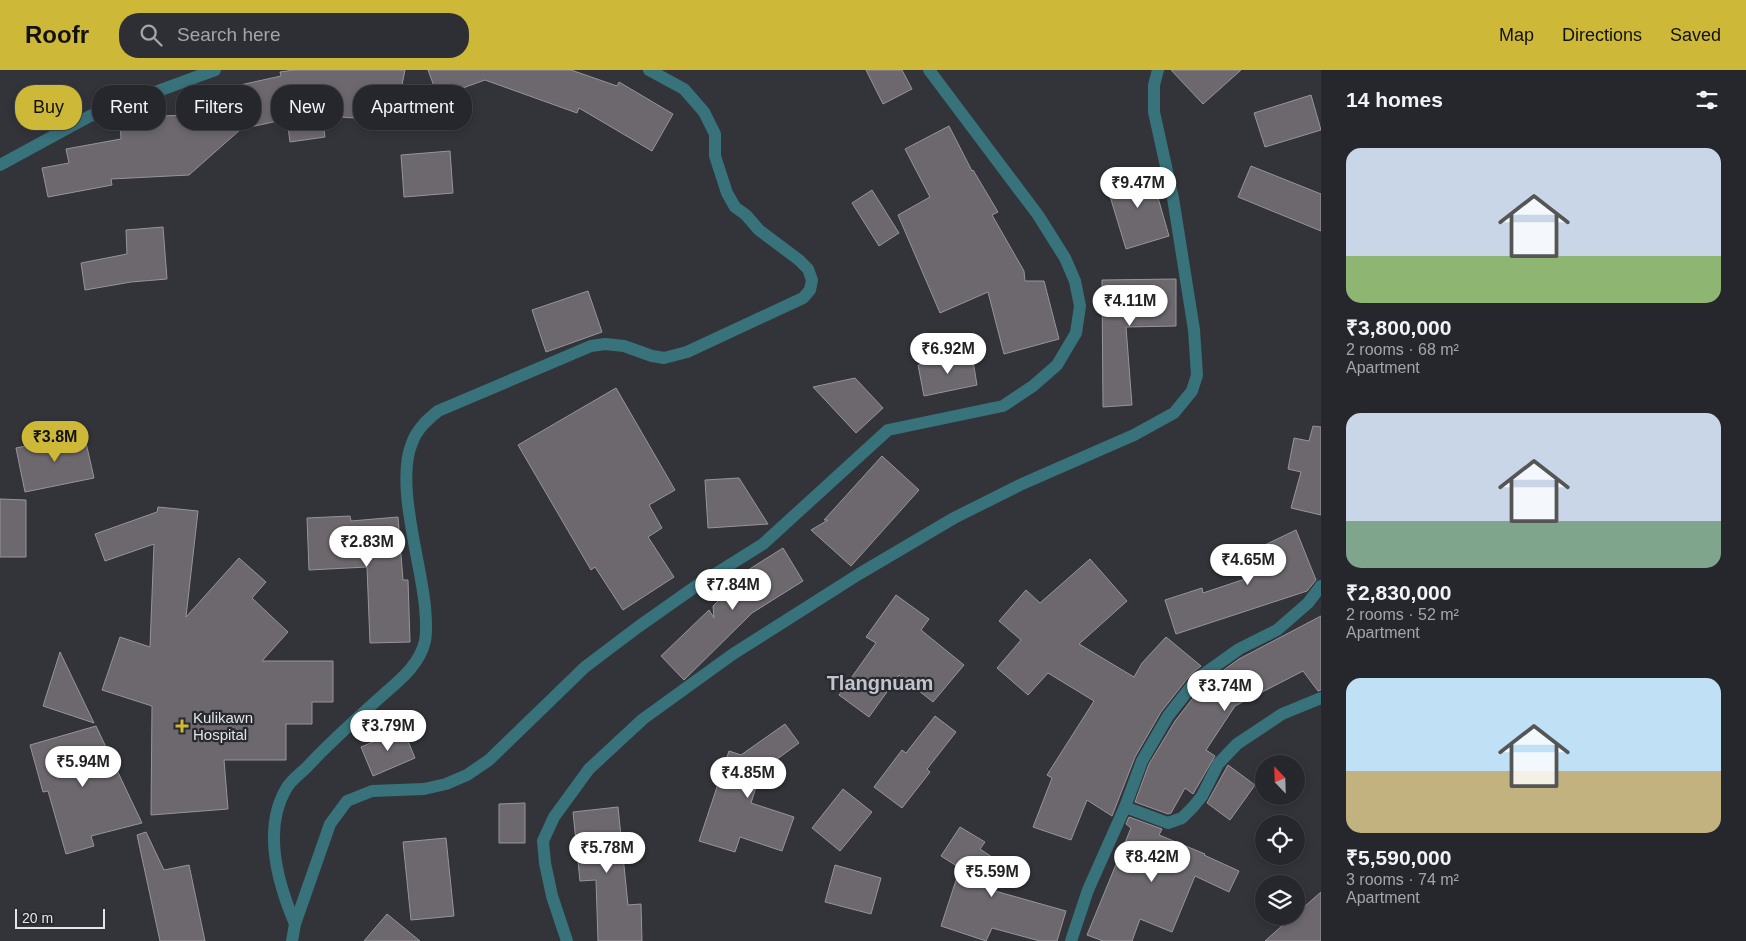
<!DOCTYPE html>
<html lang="en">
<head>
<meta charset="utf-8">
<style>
  :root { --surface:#26272c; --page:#2e2f34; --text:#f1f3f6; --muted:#a4a5a9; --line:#424448; --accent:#ceb837 }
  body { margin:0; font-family:Helvetica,sans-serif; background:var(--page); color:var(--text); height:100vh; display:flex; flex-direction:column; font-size:19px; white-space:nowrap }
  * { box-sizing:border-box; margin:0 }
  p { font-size:16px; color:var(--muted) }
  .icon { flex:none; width:28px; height:28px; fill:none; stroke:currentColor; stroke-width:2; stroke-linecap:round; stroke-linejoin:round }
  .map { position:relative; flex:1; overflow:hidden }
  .details { display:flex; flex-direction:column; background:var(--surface); width:425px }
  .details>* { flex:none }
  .guide { position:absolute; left:15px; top:15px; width:475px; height:45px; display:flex; gap:10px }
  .needle { width:32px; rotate:337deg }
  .buttons { position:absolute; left:1255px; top:685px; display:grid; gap:10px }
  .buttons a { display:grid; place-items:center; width:50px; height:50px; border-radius:50%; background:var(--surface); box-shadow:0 2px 8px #0003,0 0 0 1px var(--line); font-size:25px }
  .scale { position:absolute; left:15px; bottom:12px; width:90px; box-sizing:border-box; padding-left:5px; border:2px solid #e2e4e8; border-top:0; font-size:14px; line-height:18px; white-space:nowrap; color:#e2e4e8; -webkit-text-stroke:4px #282a30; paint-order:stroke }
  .price { position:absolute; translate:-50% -42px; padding:0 11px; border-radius:18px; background:#fff; color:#222; font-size:16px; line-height:32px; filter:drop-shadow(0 1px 2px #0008) }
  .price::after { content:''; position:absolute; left:50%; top:30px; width:15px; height:11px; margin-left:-8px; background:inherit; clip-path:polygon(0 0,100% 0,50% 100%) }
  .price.on { background:var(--accent); color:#111 }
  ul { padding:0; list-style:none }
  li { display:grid; align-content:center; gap:10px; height:265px; padding:0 25px }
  li span { display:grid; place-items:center; height:155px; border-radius:15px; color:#555 }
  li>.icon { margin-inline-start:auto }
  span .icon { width:90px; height:90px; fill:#fffc; stroke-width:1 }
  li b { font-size:21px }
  h2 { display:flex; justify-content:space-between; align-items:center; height:60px; padding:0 25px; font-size:21px }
  .pill { padding:0 18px; border-radius:20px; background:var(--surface); box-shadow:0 2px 8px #0003,0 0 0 1px var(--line); font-size:18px; line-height:45px }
  .pill.on { background:var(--accent); color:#111 }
  header { display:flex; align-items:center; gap:30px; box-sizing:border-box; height:70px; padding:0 25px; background:var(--accent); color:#111 }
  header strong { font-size:24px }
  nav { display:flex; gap:28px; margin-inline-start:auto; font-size:18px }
  .search { width:350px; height:45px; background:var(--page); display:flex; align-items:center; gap:12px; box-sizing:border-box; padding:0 18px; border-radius:20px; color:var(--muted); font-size:19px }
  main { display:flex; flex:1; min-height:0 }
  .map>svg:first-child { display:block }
</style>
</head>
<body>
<header>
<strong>Roofr</strong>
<div class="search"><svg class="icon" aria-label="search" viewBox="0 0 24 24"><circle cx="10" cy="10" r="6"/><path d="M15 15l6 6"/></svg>Search here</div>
<nav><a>Map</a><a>Directions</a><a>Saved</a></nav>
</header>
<main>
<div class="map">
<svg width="1321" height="871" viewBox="0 0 1321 871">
  <rect width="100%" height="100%" fill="#32343a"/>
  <!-- building -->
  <g fill="#6c686e" stroke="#99949b">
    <path d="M294,0H405L395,50L355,42V48L322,46L325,67L290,72L287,49L241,59L189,105L111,109L112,115L48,127L42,98L69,93L66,79L121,69L120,48L227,43L222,19L281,6L280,2Z"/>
    <path d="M428,0H571L617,16L619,12L673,44L652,81L579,38L577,43L485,10L438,27Z"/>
    <path d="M866,0H902L912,19L883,34Z"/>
    <path d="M1171,0H1241L1203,34Z"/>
    <path d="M1311,25L1321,60L1265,77L1254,43Z"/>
    <path d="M949,56L972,101L973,100L998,142L992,145L1024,201L1025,211H1044L1059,269L1004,284L988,222L940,243L898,145L930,127L905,79Z"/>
    <path d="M450,81L453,123L404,127L401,85Z"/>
    <path d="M1251,96L1321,124V161L1238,127Z"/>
    <path d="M1150,100L1169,166L1126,179L1106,113Z"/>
    <path d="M872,120L899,163L879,176L852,133Z"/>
    <path d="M163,157L167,209L131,212L85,220L81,193L127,184L126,160Z"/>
    <path d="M1176,209V256L1126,257L1132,335L1103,337L1102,210Z"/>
    <path d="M588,221L602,262L546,282L532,240Z"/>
    <path d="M972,285L977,315L924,326L918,295Z"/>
    <path d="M855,308L883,338L856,363L813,317Z"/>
    <path d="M616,318L675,420L649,435L662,458L648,467L674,507L623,540L595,497L591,500L518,375Z"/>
    <path d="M1313,356L1321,357V445L1291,438L1301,402L1288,399L1294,368L1309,371Z"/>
    <path d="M84,364L94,408L25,422L16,378Z"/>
    <path d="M882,386L919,420L851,496L811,460L828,450H824Z"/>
    <path d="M739,408L768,454L708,458L705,410Z"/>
    <path d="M0,429L26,430V487H0Z"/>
    <path d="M158,437L198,441L186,547L239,488L266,512L252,528L288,562L262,591H333V632H312V654H286V690H224L228,739L151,745L152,636L102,620L120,567L150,577L154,474L105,491L95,464L157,442Z"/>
    <path d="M350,446L351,451L398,447L403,510H408L410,572L370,573L367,497L309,500L307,448Z"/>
    <path d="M1296,460L1316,510L1307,521L1176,564L1165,530L1202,518L1203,523L1257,505L1246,484Z"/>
    <path d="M783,478L803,511L752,543L684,610L661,586L709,540L714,548L713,536L725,524L721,517Z"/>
    <path d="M1090,489L1127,531L1079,574L1134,607L1142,593L1166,567L1201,596L1191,604L1161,642L1135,687L1112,746L1087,730L1071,770L1033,757L1052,708L1047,705L1094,631L1048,603L1028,625L997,598L1021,570L999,551L1026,520L1040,533Z"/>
    <path d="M896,525L929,549L921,560L964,595L933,632L899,605L869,647L839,625L876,573L866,567Z"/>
    <path d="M1321,546V620L1318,621L1303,601L1235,636L1206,680L1215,686L1193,724L1185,718L1171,743L1168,744L1135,732L1149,694L1175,651L1203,615L1239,589Z"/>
    <path d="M60,582L94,653L43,636Z"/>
    <path d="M935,646L956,662L927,699L930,702L902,738L874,717L902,680L906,683Z"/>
    <path d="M785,654L799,673L761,701L751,733L794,747L782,781L740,767L735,782L699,771L729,681L741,685Z"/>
    <path d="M96,656L142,753L91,766L94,776L66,784L48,721L43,722L30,675Z"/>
    <path d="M403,659L415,688L373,706L361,677Z"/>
    <path d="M1228,695L1255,715L1230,750L1207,733Z"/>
    <path d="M843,719L872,742L840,781L812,758Z"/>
    <path d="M525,733V773H499V734Z"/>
    <path d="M618,737L628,835L641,834L642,871H598L596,810L580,811L573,742Z"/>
    <path d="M1129,747L1162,759L1159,765L1205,784L1204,785L1239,801L1229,822L1195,806L1172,862L1140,849L1132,871H1103L1087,865L1131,758L1126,754Z"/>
    <path d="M960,757L985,772L980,779L1010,799L995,821L1066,841L1057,871H1040L992,858L986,871L941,856L960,798L941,786Z"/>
    <path d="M146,762L164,800L189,795L205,871H160L137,765Z"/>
    <path d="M446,768L454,846L411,850L403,772Z"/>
    <path d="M835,795L881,808L871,844L825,832Z"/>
    <path d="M1321,822V871H1265L1293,846H1296V844Z"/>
    <path d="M387,844L420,871H364Z"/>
  </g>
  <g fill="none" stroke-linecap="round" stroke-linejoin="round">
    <!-- street -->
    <g stroke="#38727b" stroke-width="12">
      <path d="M0,95L90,46L215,0"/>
      <path d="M1125,737L1168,753L1182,748L1193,737L1202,726L1218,694L1237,674L1282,644L1321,628"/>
      <path d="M295,854C278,814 262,760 286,719C290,711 300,704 307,697C331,671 357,648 384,624C400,610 420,594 425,571C427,561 426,548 425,537C421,492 395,413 412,373C417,359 427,350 438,341L591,276L605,274L624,276L652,286L664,288L687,282L803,228L810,220L812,210L808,199L799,190L759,160L746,145L735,137L727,123L715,86V64L704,42L684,19L649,0"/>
      <path d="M292,871L295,854L330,754L347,731L372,721L424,719L446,714L467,705L489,690L585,597L638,557L699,514L763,474L888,360L1003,336L1033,316L1057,295L1076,263L1080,236L1075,211L1065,188L1038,145L929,0"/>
      <path d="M567,871L552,826L545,793L543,771L554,747L589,699L643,649L733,584L859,504L954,448L1022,414L1134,365L1174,343L1192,321L1197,305L1194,260L1173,128L1154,42V15L1158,0"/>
      <path d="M1071,871L1088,820L1125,737L1142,691L1168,646L1197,609L1239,579L1277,560L1308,533L1321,516"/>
    </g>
  </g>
  <!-- markers -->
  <path fill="#ceb837" stroke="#282a30" stroke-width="2" d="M179.5 648.5h5v5h5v5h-5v5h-5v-5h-5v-5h5z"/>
  <g text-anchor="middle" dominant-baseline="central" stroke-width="4.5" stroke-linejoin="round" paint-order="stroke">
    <!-- poi labels -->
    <g font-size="15" fill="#e2e4e8" stroke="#282a30" text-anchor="start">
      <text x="193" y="647">Kulikawn<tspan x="193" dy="17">Hospital</tspan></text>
    </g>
    <!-- district labels -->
    <g font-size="20" font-weight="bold" fill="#c1c4cc" stroke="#282a30">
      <text x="880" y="613">Tlangnuam</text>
    </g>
  </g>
</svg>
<div class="buttons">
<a><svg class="needle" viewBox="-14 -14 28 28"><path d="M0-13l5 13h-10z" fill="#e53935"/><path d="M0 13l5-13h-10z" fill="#a4a5a9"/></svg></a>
<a><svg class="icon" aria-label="locate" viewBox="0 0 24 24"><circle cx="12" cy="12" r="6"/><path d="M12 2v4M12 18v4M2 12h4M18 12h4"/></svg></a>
<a><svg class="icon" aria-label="layers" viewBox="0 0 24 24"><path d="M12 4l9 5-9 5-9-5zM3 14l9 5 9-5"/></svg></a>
</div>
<div class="scale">20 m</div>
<b class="price" style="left:1138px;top:139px">₹9.47M</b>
<b class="price" style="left:1130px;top:257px">₹4.11M</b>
<b class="price" style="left:948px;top:305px">₹6.92M</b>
<b class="price on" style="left:55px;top:393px">₹3.8M</b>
<b class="price" style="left:367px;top:498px">₹2.83M</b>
<b class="price" style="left:1248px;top:516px">₹4.65M</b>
<b class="price" style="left:733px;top:541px">₹7.84M</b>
<b class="price" style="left:1225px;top:642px">₹3.74M</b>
<b class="price" style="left:388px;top:682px">₹3.79M</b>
<b class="price" style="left:83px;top:718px">₹5.94M</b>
<b class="price" style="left:748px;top:729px">₹4.85M</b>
<b class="price" style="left:607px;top:804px">₹5.78M</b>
<b class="price" style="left:1152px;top:813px">₹8.42M</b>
<b class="price" style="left:992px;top:828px">₹5.59M</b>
<div class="guide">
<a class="pill on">Buy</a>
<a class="pill">Rent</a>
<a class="pill">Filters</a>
<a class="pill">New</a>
<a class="pill">Apartment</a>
</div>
</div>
<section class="details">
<h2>14 homes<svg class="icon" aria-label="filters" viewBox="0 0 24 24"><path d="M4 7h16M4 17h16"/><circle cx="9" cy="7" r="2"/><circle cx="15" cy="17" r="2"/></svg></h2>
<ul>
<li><span style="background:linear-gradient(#c9d6e8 70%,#8fb573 0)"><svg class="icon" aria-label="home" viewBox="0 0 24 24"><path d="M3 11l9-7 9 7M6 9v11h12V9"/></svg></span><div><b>₹3,800,000</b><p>2 rooms · 68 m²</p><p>Apartment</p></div></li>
<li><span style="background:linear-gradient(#c9d6e8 70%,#7fa58c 0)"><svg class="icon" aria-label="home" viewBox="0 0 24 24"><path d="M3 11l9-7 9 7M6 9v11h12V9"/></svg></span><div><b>₹2,830,000</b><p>2 rooms · 52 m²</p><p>Apartment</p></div></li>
<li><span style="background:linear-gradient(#bfe0f5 60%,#c2b280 0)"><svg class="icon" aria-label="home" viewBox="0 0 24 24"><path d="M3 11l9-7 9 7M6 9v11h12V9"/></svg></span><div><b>₹5,590,000</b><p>3 rooms · 74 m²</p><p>Apartment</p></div></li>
</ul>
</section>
</main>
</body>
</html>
